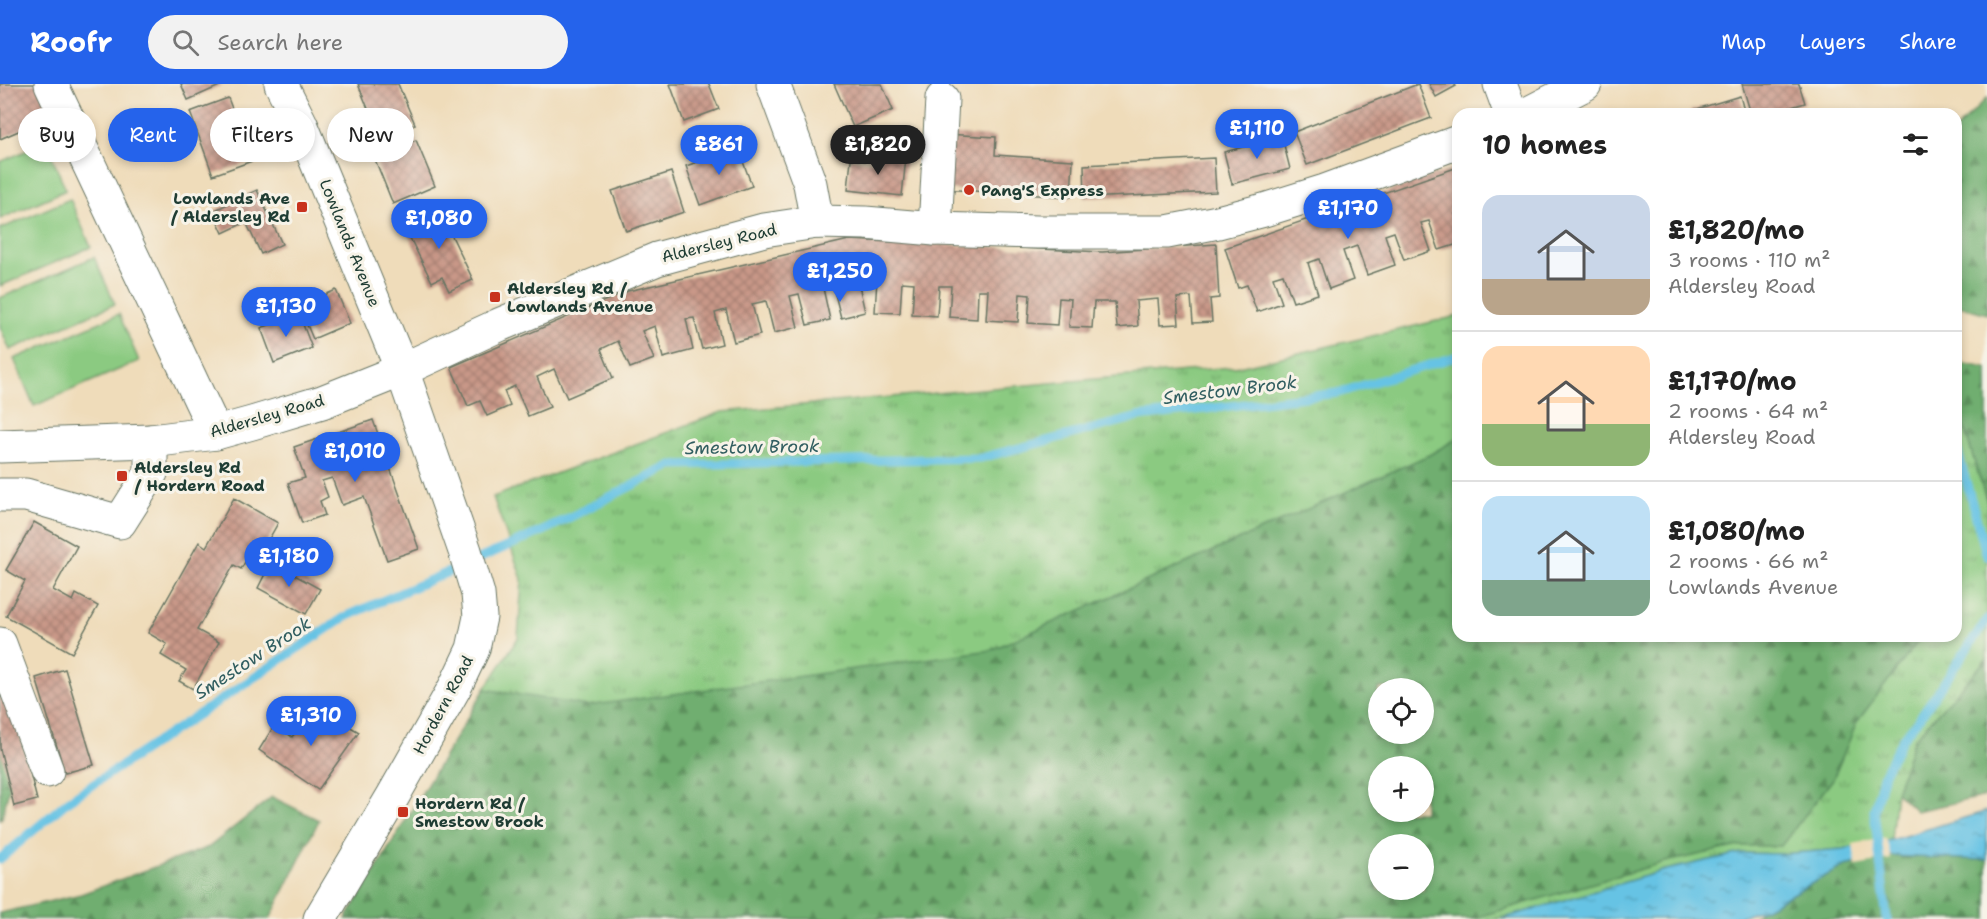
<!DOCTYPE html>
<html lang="en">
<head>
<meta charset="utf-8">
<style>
  :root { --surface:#fff; --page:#f2f2f2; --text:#222; --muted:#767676; --line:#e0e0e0; --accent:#2563eb }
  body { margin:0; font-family:"Shantell Sans",sans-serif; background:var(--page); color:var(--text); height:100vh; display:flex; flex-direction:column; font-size:22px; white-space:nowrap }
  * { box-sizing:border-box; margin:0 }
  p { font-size:20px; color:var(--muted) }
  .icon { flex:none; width:33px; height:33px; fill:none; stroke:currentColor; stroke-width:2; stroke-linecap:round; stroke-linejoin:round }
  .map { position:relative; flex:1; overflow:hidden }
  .side { position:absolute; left:1452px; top:24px; width:510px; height:534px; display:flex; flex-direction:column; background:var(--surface); border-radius:18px; box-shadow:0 3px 9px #0003 }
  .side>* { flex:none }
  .banner { position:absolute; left:18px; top:24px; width:570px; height:54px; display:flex; gap:12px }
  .buttons { position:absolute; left:1368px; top:594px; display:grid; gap:12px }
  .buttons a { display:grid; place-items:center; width:66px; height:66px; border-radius:50%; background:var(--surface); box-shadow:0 3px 9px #0003; font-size:30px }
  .price { position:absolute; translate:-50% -51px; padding:0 14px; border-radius:21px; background:var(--accent); color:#fff; font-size:20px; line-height:39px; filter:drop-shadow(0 2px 3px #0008) }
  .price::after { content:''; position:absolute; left:50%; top:36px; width:18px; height:14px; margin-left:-9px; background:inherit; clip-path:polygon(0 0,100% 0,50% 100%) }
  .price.current { background:#222; color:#fff }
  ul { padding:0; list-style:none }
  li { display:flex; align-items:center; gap:18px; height:150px; padding:0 30px }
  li+li { border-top:2px solid var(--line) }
  li span { display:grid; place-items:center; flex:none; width:168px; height:120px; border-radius:18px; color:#555 }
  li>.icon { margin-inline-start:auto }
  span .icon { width:72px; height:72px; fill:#fffc; stroke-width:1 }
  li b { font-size:26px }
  h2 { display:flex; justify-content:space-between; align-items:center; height:72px; padding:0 30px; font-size:26px }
  .pill { padding:0 21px; border-radius:27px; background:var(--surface); box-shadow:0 3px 9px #0003; font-size:21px; line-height:54px }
  .pill.current { background:var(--accent); color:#fff }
  header { display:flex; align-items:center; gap:36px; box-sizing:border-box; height:84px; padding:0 30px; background:var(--accent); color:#fff }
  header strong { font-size:28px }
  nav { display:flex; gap:33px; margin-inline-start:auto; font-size:21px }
  .search { width:420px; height:54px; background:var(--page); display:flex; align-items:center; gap:15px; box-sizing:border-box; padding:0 21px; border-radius:33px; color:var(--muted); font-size:22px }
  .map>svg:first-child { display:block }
</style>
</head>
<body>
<header>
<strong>Roofr</strong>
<div class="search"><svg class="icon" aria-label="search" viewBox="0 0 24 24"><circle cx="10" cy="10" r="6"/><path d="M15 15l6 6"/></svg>Search here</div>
<nav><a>Map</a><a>Layers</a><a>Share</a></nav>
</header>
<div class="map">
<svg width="1987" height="835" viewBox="0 0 1987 835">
  <defs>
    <pattern id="grass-tufts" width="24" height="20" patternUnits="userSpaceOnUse" patternTransform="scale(1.5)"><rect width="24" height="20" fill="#8bca81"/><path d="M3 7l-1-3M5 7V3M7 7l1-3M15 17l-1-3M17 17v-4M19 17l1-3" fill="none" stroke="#71a56a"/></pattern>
    <pattern id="forest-firs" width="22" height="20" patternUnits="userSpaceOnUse" patternTransform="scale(1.5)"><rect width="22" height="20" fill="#70ae6f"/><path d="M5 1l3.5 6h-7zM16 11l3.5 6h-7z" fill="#5b8f5c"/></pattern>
    <pattern id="water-ripples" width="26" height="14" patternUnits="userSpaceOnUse" patternTransform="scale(1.5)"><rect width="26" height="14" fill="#66c3e4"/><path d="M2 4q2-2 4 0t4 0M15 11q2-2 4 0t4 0" fill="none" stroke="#53a0ba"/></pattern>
    <pattern id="building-cross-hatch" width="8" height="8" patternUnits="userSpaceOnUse" patternTransform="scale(1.5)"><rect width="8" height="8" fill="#c99888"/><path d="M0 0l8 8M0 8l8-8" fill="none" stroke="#a37d70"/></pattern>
  </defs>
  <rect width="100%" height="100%" fill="#f7f3e8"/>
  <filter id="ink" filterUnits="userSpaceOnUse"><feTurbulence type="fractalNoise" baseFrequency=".0167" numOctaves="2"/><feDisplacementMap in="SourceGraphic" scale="12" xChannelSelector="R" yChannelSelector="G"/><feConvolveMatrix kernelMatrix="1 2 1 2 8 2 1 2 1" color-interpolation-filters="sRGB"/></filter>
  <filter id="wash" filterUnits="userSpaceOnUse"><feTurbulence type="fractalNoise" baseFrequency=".008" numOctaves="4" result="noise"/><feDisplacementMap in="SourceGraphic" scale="24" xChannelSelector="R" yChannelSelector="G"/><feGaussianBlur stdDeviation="1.35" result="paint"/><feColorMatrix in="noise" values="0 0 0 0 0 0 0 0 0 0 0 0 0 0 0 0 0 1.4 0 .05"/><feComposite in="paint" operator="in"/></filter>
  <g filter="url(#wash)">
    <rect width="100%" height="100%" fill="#efdcba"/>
    <!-- grass -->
    <path fill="url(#grass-tufts)" stroke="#55845a" stroke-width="1.5" fill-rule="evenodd" d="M1458,232V552H1956V318L1987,418V575L1914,655L1896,708L1891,756L1843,765L1781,770L1741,769L1666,786L1501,835H346L485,605L518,554L522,495L493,413L722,328L1243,282ZM1378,604H1424V650H1378ZM1378,682H1424V728H1378ZM1378,760H1424V806H1378Z"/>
    <!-- forest -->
    <g fill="url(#forest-firs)" stroke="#487652" stroke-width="1.5" fill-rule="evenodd">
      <path d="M1987,14V230L1956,221V45Z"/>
      <path d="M1956,278L1987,284V418L1956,318Z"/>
      <path d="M1458,354V552H1922L1857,638L1833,695L1781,762H1739L1665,778L1471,835H346L485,605L587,622L991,566L1429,371ZM1378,604H1424V650H1378ZM1424,682V728H1378V682ZM1424,760V806H1378V760Z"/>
      <path d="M1987,575V712L1916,727L1896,708L1914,655Z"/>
      <path d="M0,648L20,660L2,734L0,735Z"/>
      <path d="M272,713L319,736L270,835H0V829L81,810L209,763Z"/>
      <path d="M1890,772L1987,776V835H1752L1762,826L1844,782Z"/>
    </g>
    <!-- pitch -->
    <g fill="#8bca81" stroke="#55845a" stroke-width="1.5">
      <path d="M46,58L66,106L0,135V78Z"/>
      <path d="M70,115L91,163L0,202V145Z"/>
      <path d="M94,173L115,220L10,266L0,243V214Z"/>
      <path d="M119,230L139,277L34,322L14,275Z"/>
    </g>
    <!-- water -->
    <path fill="url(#water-ripples)" stroke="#42808c" stroke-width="1.5" d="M1987,727V776L1890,772L1844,782L1762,826L1731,835H1501L1666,786L1741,769L1781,770L1843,765L1891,756Z"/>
    <!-- pier -->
    <path fill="#efdcba" d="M1886,754L1891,775L1856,782L1853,760Z"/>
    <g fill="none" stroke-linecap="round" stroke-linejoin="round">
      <!-- stream -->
      <g stroke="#66c3e4" stroke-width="9">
        <path d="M1956,362L1987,472"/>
        <path d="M0,775L68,717L345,533L545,446L672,381L981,374L1138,333L1338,309L1458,272"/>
        <path d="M1887,835L1874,727L1884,689L1903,654L1920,633L1987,536"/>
      </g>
    </g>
    <g id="blocks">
      <!-- building -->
      <g fill="url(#building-cross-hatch)">
        <path d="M0,0H39L53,32L0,55Z"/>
        <path d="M181,0H224L188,16Z"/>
        <path d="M358,0H398L415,40L380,54Z"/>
        <path d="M670,0H709L719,25L684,38Z"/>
        <path d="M834,0H882L893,26L853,43Z"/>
        <path d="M1418,0L1431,34L1307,81L1294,48Z"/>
        <path d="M1429,0H1454L1456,2L1436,13Z"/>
        <path d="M1742,0H1799L1805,19L1768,30H1751Z"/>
        <path d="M1740,12L1745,30H1691L1690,27Z"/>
        <path d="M228,14L252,77L213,91L190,28Z"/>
        <path d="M945,50L996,53L995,71L1073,76L1071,113L942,105Z"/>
        <path d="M1282,53L1290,85L1232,100L1224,68Z"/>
        <path d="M416,56L435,102L393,120L374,73Z"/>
        <path d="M738,64L752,102L700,121L686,82Z"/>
        <path d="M881,70L906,73L902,112L848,106L851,75L880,79Z"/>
        <path d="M1214,74L1216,108L1085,114L1084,81Z"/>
        <path d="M1458,83V129L1455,130L1458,138V160L1439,166L1429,137L1421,139L1431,167L1404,176L1394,148L1385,151L1395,181L1367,191L1357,162L1343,167L1353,196L1329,205L1319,175L1308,179L1318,210L1293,218L1283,190L1273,193L1282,219L1257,228L1247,201L1238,204L1225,164Z"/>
        <path d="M671,88L684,128L626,147L612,107Z"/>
        <path d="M257,106L282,160L261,170L246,138L223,149L213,127Z"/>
        <path d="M439,125L473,196L449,207L442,193L432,198L404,142Z"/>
        <path d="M849,156L1102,168L1216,160L1219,214L1210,215L1212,238L1193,239L1191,213L1177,214L1179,240L1160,241L1158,215L1136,217L1138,242L1117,244L1115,218H1094L1092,244L1069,243L1071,215L1059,214L1057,241L1028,239L1030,211L1020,210L1018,238L986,236L988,206H978L977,235L949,233L951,202H939L937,232L912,230L914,199L902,198L900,229L875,228L877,195L868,194L858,197L865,228L841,234L833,202L823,204L830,236L807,241L799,210L790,212L798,243L774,249L766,217L752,220L760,251L734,258L726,226L715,229L722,260L702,265L694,234L686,235L693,266L663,274L655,242L642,247L654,275L630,284L618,257L601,265L613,294L567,314L554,285L537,293L550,323L528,332L515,302L504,307L510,322L487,332L480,317L468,322L451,283L628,207Z"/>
        <path d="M336,206L350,239L313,255L299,222Z"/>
        <path d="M299,230L312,264L274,279L261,244Z"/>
        <path d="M373,336L419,465L387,476L364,413L342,421L332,394L322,397L328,413L320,417L325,431L302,439L288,399L305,394L294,363Z"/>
        <path d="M234,414L278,439L257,476L249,471L241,485L234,481L197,546L219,558L193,605L179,597L186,586L161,571L167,560L148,549L199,458L206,463Z"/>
        <path d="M34,438L77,462L53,506L73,517L76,510L98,522L72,569L6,532L25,497L6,486Z"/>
        <path d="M271,478L320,505L306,530L258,504Z"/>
        <path d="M65,585L94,681L65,689L36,594Z"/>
        <path d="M9,607L37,716L14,722L0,665V610Z"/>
        <path d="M315,622L359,648L318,706L259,666L275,640L292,653Z"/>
      </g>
    </g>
  </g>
  <g filter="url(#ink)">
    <use href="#blocks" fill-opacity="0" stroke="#687563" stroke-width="1.5"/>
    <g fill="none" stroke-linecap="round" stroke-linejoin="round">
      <!-- minor casing -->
      <g stroke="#687563" stroke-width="35">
        <g id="minor">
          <path d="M51,0L216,349"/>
          <path d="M281,0L301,40L402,286L465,467L478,510L480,533L473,565L455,603L393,712L320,835"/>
          <path d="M773,0L810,100L817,138"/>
          <path d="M1500,0L1511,30"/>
          <path d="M1527,30L1585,0"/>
          <path d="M935,145L942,15"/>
          <path d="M0,362L151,357L216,349L252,339L322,318L402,286L499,241L657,175L764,146L817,138L865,139L935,145L1038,148H1167L1218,138L1264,126L1325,107L1458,58"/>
          <path d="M0,411H26L120,438L151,389V357"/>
          <path d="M0,560L47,687"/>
        </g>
      </g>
      <!-- minor -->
      <use href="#minor" stroke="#fff" stroke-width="33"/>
    </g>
  </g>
  <!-- markers -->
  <g fill="#c8321e" stroke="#f7f3e8" stroke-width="2">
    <circle cx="969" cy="106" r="6"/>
    <rect x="296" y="117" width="12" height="12" rx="3"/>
    <rect x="489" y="207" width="12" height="12" rx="3"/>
    <rect x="116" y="386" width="12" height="12" rx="3"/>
    <rect x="397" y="722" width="12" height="12" rx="3"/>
  </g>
  <g text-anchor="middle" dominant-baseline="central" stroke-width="6" stroke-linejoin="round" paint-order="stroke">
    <!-- poi labels -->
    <g font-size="16" font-weight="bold" fill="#1f3d34" stroke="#f7f3e8" text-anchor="start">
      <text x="981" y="106">Pang'S Express</text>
      <text x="290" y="114" text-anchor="end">Lowlands Ave<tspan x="290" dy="18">/ Aldersley Rd</tspan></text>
      <text x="507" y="204">Aldersley Rd /<tspan x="507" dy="18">Lowlands Avenue</tspan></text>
      <text x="134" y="383">Aldersley Rd<tspan x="134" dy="18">/ Hordern Road</tspan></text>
      <text x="415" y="719">Hordern Rd /<tspan x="415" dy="18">Smestow Brook</tspan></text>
    </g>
    <!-- street labels -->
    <g font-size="16" fill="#1f3d34" stroke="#f7f3e8">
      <text transform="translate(350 159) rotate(68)">Lowlands Avenue</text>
      <text transform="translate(719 159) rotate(-14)">Aldersley Road</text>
      <text transform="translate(267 332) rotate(-16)">Aldersley Road</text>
      <text transform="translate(443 621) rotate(-62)">Hordern Road</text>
    </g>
    <!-- water labels -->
    <g font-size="18" font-style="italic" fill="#315e60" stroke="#f7f3e8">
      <text transform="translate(1230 306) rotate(-7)">Smestow Brook</text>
      <text transform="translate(752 363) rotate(-1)">Smestow Brook</text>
      <text transform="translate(253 574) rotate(-33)">Smestow Brook</text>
    </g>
  </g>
</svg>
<div class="buttons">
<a><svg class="icon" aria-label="locate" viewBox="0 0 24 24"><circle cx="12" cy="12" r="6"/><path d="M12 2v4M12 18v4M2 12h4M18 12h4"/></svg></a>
<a>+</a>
<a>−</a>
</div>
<b class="price" style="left:1257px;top:76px">£1,110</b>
<b class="price" style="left:719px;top:92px">£861</b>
<b class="price current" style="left:878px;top:92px">£1,820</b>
<b class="price" style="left:1348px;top:156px">£1,170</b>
<b class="price" style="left:439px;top:166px">£1,080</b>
<b class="price" style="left:840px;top:219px">£1,250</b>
<b class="price" style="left:286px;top:254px">£1,130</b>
<b class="price" style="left:355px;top:399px">£1,010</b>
<b class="price" style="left:289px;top:504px">£1,180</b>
<b class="price" style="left:311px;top:663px">£1,310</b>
<div class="banner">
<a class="pill">Buy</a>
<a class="pill current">Rent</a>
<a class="pill">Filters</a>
<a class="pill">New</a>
</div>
<section class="side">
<h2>10 homes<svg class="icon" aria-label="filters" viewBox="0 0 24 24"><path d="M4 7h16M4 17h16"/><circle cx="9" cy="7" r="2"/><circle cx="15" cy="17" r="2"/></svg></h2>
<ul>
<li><span style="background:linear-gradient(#c9d6e8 70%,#b9a48a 0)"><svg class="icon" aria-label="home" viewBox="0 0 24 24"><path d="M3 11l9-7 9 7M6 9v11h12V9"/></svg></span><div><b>£1,820/mo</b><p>3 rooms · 110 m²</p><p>Aldersley Road</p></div></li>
<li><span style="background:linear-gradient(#ffd9b3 65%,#8fb573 0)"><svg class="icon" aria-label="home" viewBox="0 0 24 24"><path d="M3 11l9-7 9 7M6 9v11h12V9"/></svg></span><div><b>£1,170/mo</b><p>2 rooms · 64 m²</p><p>Aldersley Road</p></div></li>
<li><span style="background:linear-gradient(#bfe0f5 70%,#7fa58c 0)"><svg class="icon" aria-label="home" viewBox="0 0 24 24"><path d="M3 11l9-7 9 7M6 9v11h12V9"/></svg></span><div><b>£1,080/mo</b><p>2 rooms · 66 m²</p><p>Lowlands Avenue</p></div></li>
</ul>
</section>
</div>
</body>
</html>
